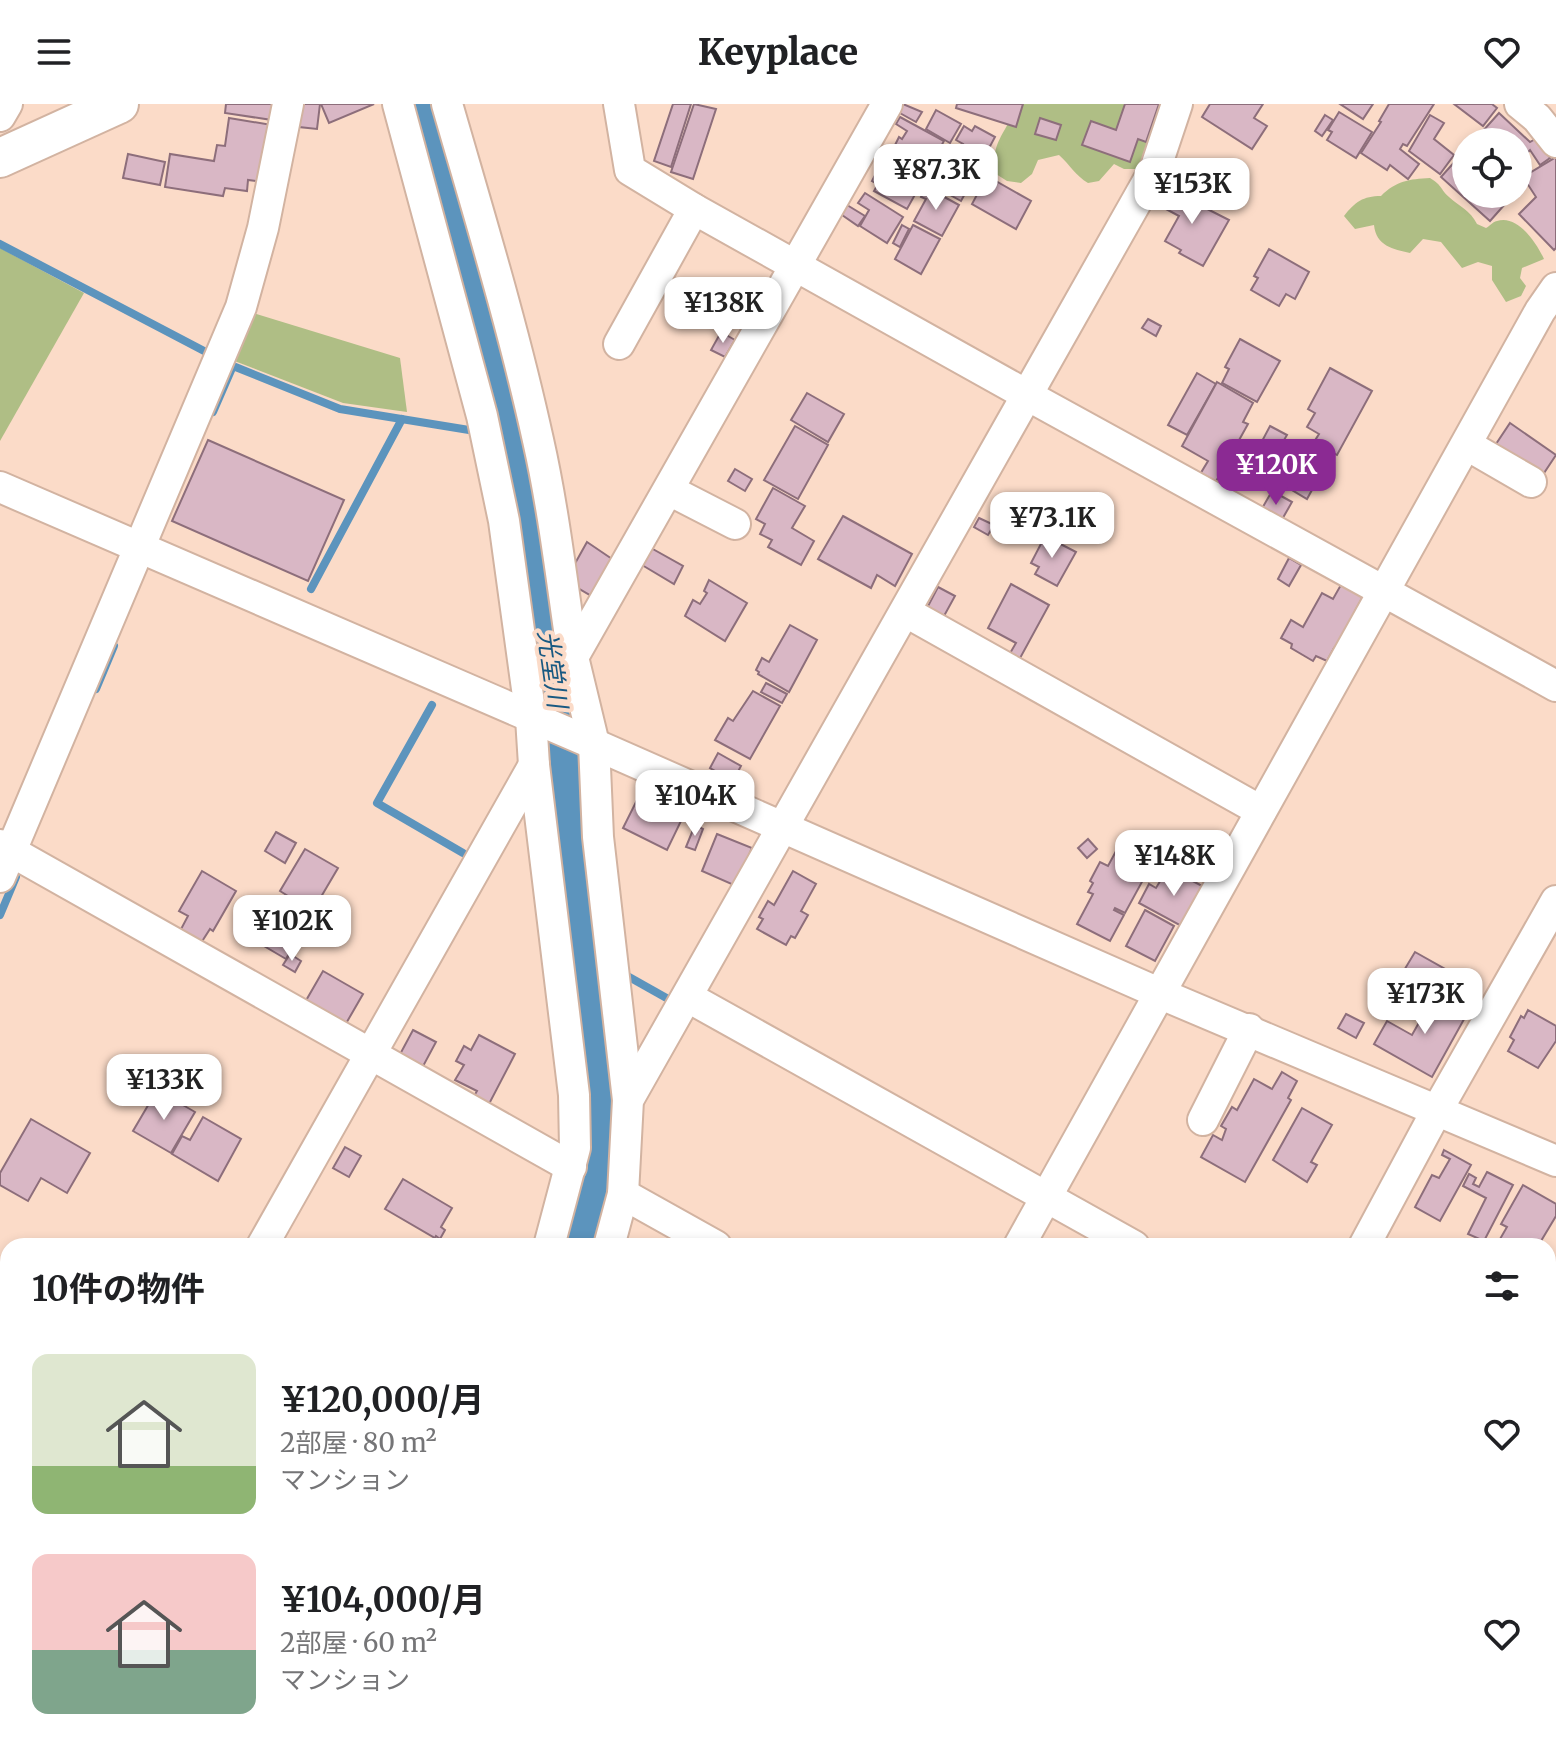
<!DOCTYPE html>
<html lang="ja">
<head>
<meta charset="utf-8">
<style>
  :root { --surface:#fff; --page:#f2f2f2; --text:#202124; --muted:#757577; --accent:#8b2a93 }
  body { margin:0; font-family:Merriweather,"Noto Sans JP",serif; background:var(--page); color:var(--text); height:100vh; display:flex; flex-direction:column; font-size:30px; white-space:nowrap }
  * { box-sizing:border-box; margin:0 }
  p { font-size:26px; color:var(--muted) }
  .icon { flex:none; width:44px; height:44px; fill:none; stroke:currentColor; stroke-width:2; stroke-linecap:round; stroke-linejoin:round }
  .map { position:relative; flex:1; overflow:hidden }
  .side { position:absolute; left:0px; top:1134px; width:1556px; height:514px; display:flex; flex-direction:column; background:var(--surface); border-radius:24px 24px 0 0; box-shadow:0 4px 12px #0003 }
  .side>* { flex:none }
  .buttons { position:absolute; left:1452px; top:24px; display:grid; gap:16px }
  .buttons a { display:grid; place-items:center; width:80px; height:80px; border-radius:50%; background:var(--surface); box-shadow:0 4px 12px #0003; font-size:40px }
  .price { position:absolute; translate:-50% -68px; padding:0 18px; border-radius:16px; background:#fff; color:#222; font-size:26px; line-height:52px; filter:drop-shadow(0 2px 4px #0008) }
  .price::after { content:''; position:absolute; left:50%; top:48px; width:24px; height:18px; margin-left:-12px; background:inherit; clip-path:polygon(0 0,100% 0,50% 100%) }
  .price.selected { background:var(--accent); color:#fff }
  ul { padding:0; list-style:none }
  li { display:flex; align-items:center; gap:24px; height:200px; padding:0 32px }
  li span { display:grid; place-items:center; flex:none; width:224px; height:160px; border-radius:16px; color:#555 }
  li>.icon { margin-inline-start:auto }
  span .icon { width:96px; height:96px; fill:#fffc; stroke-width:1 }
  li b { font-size:34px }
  h2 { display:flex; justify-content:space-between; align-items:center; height:96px; padding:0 32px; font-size:34px }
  header { display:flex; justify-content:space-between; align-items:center; height:104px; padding:0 32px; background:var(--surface); font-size:36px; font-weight:800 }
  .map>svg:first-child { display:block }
</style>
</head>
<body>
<header><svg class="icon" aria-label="menu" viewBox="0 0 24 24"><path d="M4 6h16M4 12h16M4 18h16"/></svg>Keyplace<svg class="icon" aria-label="heart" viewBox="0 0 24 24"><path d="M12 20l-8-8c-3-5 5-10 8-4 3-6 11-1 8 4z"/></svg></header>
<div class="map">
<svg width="1556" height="1647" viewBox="0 0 1556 1647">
  <rect width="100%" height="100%" fill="#fbdbc8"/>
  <!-- green -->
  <g fill="#afbe85">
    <path d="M1018,0H1171L1170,8L1138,65H1124L1114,60L1099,77L1088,79C1076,72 1070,61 1059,51L1038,56L1032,70L1021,79L1007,77L996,70C988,41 1008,26 1018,0Z"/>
    <path d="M1430,74C1443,82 1440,85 1449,93C1460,103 1470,106 1477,120L1486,124C1490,122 1492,118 1497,117C1518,110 1537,140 1544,155L1522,164L1520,174L1526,182L1521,192L1506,198L1492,176V162L1478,158L1462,164L1441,138L1423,135L1410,149C1393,145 1376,142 1374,121L1355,125L1344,112C1355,98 1363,92 1381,92C1396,77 1409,75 1430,74Z"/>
    <path d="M0,144L84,189L0,337Z"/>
    <path d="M247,207L400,254L407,308L343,299L232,256Z"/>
  </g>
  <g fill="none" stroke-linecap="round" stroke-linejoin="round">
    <!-- stream -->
    <g stroke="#5c94bd" stroke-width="8">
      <path d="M0,140L206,248"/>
      <path d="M213,308L233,262L340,305L469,326"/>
      <path d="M311,485L402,315"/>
      <path d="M96,585L114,542"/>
      <path d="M432,601L377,699L463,749"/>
      <path d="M0,811L16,773"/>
      <path d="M586,849L606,860"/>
      <path d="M622,869L670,896"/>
      <path d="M802,1640L815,1647"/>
      <path d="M1209,1640L1222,1647"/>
    </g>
    <!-- river -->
    <g stroke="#5c94bd" stroke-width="48">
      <path d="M420,0L461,138L507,315L552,544L593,921L600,1046L590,1102L578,1142"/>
      <path d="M374,1647L377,1640"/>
    </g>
  </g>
  <!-- building -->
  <g fill="#d9b7c5" stroke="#8d6e7b" stroke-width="2">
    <path d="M226,0H274L272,16L225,9Z"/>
    <path d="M301,0H320L317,25L299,23Z"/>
    <path d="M321,0H374L329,19Z"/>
    <path d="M673,0H691L671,63L654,57Z"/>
    <path d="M694,0L716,5L693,75L671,68Z"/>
    <path d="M903,0L922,8L916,18L898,8Z"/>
    <path d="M957,0H1023L1016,23L956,4Z"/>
    <path d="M1125,0H1159L1146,38L1138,35L1130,58L1082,41L1091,17L1116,26Z"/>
    <path d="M1210,0H1263L1254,14L1267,22L1252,45L1202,13Z"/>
    <path d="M1340,0H1373L1363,15Z"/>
    <path d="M1389,0H1434L1407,42L1403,40L1400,45L1419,60L1408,75L1390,61L1387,66L1361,49L1381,18L1379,17Z"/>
    <path d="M1454,0H1492L1497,4L1483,22Z"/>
    <path d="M936,6L961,20L950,39L926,25Z"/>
    <path d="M1339,8L1372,28L1356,54L1327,36L1332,28L1328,26Z"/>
    <path d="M1499,9L1530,38L1537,34L1550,54L1540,61L1530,46L1518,59V38H1473Z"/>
    <path d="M1325,11L1333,16L1322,32L1315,27Z"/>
    <path d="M1430,11L1444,19L1434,35L1454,51L1440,70L1409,47Z"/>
    <path d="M900,13L944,37L925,71L897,55L899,51L892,47L899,33L902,35L907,27L896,20Z"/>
    <path d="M229,14L272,21L263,78L248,76L247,87L225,84L223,92L165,83L170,50L214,57L217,41L225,42Z"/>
    <path d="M1040,14L1061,21L1056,36L1035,30Z"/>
    <path d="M964,22L972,27L975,22L995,33L980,61L958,49L963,40L956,36Z"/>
    <path d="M946,44L980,63L961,97L934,82L935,79L931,77L938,64L942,66L947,58L940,55Z"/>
    <path d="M1466,45V90H1514L1490,117L1441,73Z"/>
    <path d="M128,50L165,58L160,81L123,74Z"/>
    <path d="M1556,53V144L1554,146L1519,110L1536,93L1523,73Z"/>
    <path d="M883,56L922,78L907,105L874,87L878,80L872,77Z"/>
    <path d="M987,72L1031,97L1016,125L972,100Z"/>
    <path d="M1162,82L1229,116L1203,162L1179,149L1181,146L1165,137L1179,112L1153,98Z"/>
    <path d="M926,83L959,101L942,132L914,117L926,95L921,93Z"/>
    <path d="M865,89L903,113L887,139L860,122L869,106L858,99Z"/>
    <path d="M847,101L865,112L858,122L842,111Z"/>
    <path d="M902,121L909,125L900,143L893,139Z"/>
    <path d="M913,121L940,135L921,170L895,155Z"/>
    <path d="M1269,145L1309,168L1295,195L1286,190L1279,202L1251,186L1258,174L1254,172Z"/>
    <path d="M1148,215L1161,222L1156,232L1142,224Z"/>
    <path d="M721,228L735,236L725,253L711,246Z"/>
    <path d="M1240,235L1280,257L1257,298L1222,279L1229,265L1225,263Z"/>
    <path d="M1330,264L1372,287L1337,351L1314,338L1319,330L1307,323L1315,309L1308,305Z"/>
    <path d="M1197,269L1216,280L1187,331L1168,321Z"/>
    <path d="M1217,278L1253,299L1243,318L1248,320L1214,381L1199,372L1208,357L1182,342Z"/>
    <path d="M807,289L844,310L828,338L791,316Z"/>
    <path d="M1510,319L1556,351L1542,372L1496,340Z"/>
    <path d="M795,322L828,341L798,395L764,376Z"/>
    <path d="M1270,322L1287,331L1277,348L1261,339Z"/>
    <path d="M208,336L344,396L308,477L172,417Z"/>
    <path d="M1305,338L1330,353L1307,395L1282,380L1284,376L1279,373L1290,353L1295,356Z"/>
    <path d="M735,365L752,375L745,387L728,377Z"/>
    <path d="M773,384L805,402L792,424L814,437L801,461L768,443L772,436L760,430L765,420L756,415Z"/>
    <path d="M1272,387L1292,398L1280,419L1260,408Z"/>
    <path d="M843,412L912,450L895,482L877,471L871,484L818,455Z"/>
    <path d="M979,414L994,421L988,431L974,423Z"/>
    <path d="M1045,432L1076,448L1057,482L1035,470L1039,463L1031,459Z"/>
    <path d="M587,438L615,457L595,494L571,480L568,472Z"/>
    <path d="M651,444L683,462L674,480L642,461Z"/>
    <path d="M1289,454L1301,461L1289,482L1278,475Z"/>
    <path d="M709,476L747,499L725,537L685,512L693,496L700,500L707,489L704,487Z"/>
    <path d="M1342,479L1364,491L1355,507L1359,509L1338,546L1334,544L1327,557L1316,552L1313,557L1291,544L1292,540L1281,534L1291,516L1303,523L1322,489L1333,495Z"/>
    <path d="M1011,480L1049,501L1019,556L1009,551L1016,539L988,524Z"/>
    <path d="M938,483L955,492L944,512L927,504Z"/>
    <path d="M790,521L817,536L789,588L758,570L759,568L756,566L762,554L769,558Z"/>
    <path d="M766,579L787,590L782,599L761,588Z"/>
    <path d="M753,587L780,602L750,655L715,636L728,614L733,617Z"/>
    <path d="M718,649L741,662L733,677L710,664Z"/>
    <path d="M637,696L681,717L667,746L623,724Z"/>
    <path d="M695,721L703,725L695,746L686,743Z"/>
    <path d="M276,728L296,739L285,759L265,747Z"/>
    <path d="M717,730L752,744L736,782L702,767Z"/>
    <path d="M1088,735L1097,745L1087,754L1078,744Z"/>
    <path d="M1122,736L1155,754L1125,809L1115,804L1114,806L1124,811L1110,837L1077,820L1093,790L1088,788L1093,779L1090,777L1100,758L1108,762Z"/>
    <path d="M305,745L338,764L308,815L283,801L288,792L280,787Z"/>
    <path d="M1168,764L1206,784L1185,824L1139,799L1149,780L1156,784Z"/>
    <path d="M202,767L236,787L213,827L210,825L201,839L180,827L188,812L179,807Z"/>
    <path d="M793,767L816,780L801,807L808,811L795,834L791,832L786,841L757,825L763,815L759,813L768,797L774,801Z"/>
    <path d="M273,797L308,817L286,855L252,835L257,824L254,822L263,807L266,809Z"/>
    <path d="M1145,806L1174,822L1155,857L1126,842Z"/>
    <path d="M1415,848L1445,865L1434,885L1403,868Z"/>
    <path d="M290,850L301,857L295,868L283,861Z"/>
    <path d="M323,867L363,890L344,923L304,900Z"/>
    <path d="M1435,890L1468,908L1432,973L1374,940L1387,917L1412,931Z"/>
    <path d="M1528,906L1556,922V937L1538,964L1508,947L1514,936L1510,933L1521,912L1524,914Z"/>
    <path d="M1346,910L1364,919L1356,934L1338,924Z"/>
    <path d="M413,926L436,938L421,966L398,954Z"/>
    <path d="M479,931L515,950L489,1000L474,992L477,987L455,976L464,961L456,957L464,942L471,946Z"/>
    <path d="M1282,968L1297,977L1288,994L1291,996L1245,1078L1201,1053L1213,1031L1222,1036L1226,1025L1221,1022L1232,1003L1237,1006L1254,975L1272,985Z"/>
    <path d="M157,986L195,1008L171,1049L133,1027Z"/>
    <path d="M1302,1004L1332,1021L1311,1058L1317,1061L1307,1078L1273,1056Z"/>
    <path d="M203,1013L241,1035L218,1077L172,1050L182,1032L190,1036Z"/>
    <path d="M31,1015L90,1049L67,1089L41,1074L28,1097L0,1081V1069Z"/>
    <path d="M345,1043L361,1052L349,1073L333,1064Z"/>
    <path d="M1444,1046L1471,1061L1440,1117L1415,1103L1432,1071L1439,1074L1450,1055L1442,1051Z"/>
    <path d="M1487,1068L1513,1081L1484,1137L1468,1130L1486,1094L1463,1082L1469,1070L1476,1074L1473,1080L1479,1083Z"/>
    <path d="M403,1075L452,1104L441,1123L445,1126L440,1135L436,1132L435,1134L385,1105Z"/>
    <path d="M1523,1081L1556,1100V1112L1538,1142H1496L1507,1123L1501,1120Z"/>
    <path d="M1,1194L8,1198V1222H0Z"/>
    <path d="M8,1277V1312L0,1307V1283L4,1285Z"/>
    <path d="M1556,1301V1357L1548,1371V1305Z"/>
    <path d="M3,1425L8,1427V1463L0,1459V1430Z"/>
    <path d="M0,1492L8,1496V1524L6,1523L2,1534L5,1536L0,1549Z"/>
    <path d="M685,1640H735L729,1647H681Z"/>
  </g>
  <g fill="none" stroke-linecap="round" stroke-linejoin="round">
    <!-- minor casing -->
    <g stroke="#d2b3a1" stroke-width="34">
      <g id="minor">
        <path d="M398,0L482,312L504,417L531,614L534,661L574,991L575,1044L549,1142"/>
        <path d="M447,0C479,111 513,222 538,336C554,407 562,480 573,553"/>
        <path d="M619,0L630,66L694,105L1025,290L1556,582"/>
        <path d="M1520,0L1537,14L1556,38"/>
        <path d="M0,12L7,0"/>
        <path d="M619,240L694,105"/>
        <path d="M1467,341L1531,378"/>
        <path d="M0,383L594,640L1161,890L1556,1057"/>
        <path d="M669,386L735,420"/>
        <path d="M906,508L1261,707"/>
        <path d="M0,741L571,1063"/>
        <path d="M0,773L241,203L263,124L288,0"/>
        <path d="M688,893L1134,1142"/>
        <path d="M628,996L598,733L594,640L573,553L887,0"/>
        <path d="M1203,1016L1249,925"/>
        <path d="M623,1090L716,1142"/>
        <path d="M262,1142L534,661"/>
        <path d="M609,1142L623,1090L628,996L1156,63L1177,0"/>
        <path d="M1019,1142L1540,207L1556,184"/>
        <path d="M1364,1142L1436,1008L1556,797"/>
        <path d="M0,1177L8,1182"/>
        <path d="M1548,1289L1556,1293"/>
        <path d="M0,1473L8,1476"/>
        <path d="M1548,1605L1556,1609"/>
        <path d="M0,1637L8,1624"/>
        <path d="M36,1640L49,1647"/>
        <path d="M632,1640L644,1647"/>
        <path d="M826,1640L838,1647"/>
        <path d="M348,1647L350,1640"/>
        <path d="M407,1647L410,1640"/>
        <path d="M605,1647L609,1640"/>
        <path d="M914,1647L918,1640"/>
        <path d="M1087,1647L1091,1640"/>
      </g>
    </g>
    <!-- major casing -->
    <g stroke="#d2b3a1" stroke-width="42">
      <g id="major">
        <path d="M0,54L119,0"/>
        <path d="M1548,1567L1556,1554"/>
        <path d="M1500,1647L1504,1640"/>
      </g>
    </g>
    <!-- minor -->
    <use href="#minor" stroke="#fff" stroke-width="30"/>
    <!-- major -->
    <use href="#major" stroke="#fff" stroke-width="38"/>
  </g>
  <g text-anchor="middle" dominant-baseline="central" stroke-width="8" stroke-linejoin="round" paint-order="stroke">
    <!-- water labels -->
    <g font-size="26" font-style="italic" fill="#185982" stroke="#fbdbc8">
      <text transform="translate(553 565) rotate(82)">光堂川</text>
    </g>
  </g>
</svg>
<div class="buttons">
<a><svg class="icon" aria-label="locate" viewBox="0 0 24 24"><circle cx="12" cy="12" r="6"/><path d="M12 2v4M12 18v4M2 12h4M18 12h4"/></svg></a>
</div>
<b class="price" style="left:936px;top:108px">¥87.3K</b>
<b class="price" style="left:1192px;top:122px">¥153K</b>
<b class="price" style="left:723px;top:241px">¥138K</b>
<b class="price selected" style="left:1276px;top:403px">¥120K</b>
<b class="price" style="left:1052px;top:456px">¥73.1K</b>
<b class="price" style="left:695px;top:734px">¥104K</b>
<b class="price" style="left:1174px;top:794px">¥148K</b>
<b class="price" style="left:292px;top:859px">¥102K</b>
<b class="price" style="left:1425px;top:932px">¥173K</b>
<b class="price" style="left:164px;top:1018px">¥133K</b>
<section class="side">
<h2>10件の物件<svg class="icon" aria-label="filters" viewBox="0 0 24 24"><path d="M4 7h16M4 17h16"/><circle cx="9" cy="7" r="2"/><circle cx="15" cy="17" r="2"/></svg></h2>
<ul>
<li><span style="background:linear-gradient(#dfe7d0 70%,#8fb573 0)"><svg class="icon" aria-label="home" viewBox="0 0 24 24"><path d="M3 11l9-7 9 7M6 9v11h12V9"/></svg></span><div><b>¥120,000/月</b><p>2部屋 · 80 m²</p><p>マンション</p></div><svg class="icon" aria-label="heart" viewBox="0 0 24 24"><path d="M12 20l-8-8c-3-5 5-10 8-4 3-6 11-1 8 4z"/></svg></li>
<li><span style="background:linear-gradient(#f6c9c9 60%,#7fa58c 0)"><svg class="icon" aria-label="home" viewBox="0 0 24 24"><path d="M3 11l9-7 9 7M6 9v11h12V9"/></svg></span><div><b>¥104,000/月</b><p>2部屋 · 60 m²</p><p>マンション</p></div><svg class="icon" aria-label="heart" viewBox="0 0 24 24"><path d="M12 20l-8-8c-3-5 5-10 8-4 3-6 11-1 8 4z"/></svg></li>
</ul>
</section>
</div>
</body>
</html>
